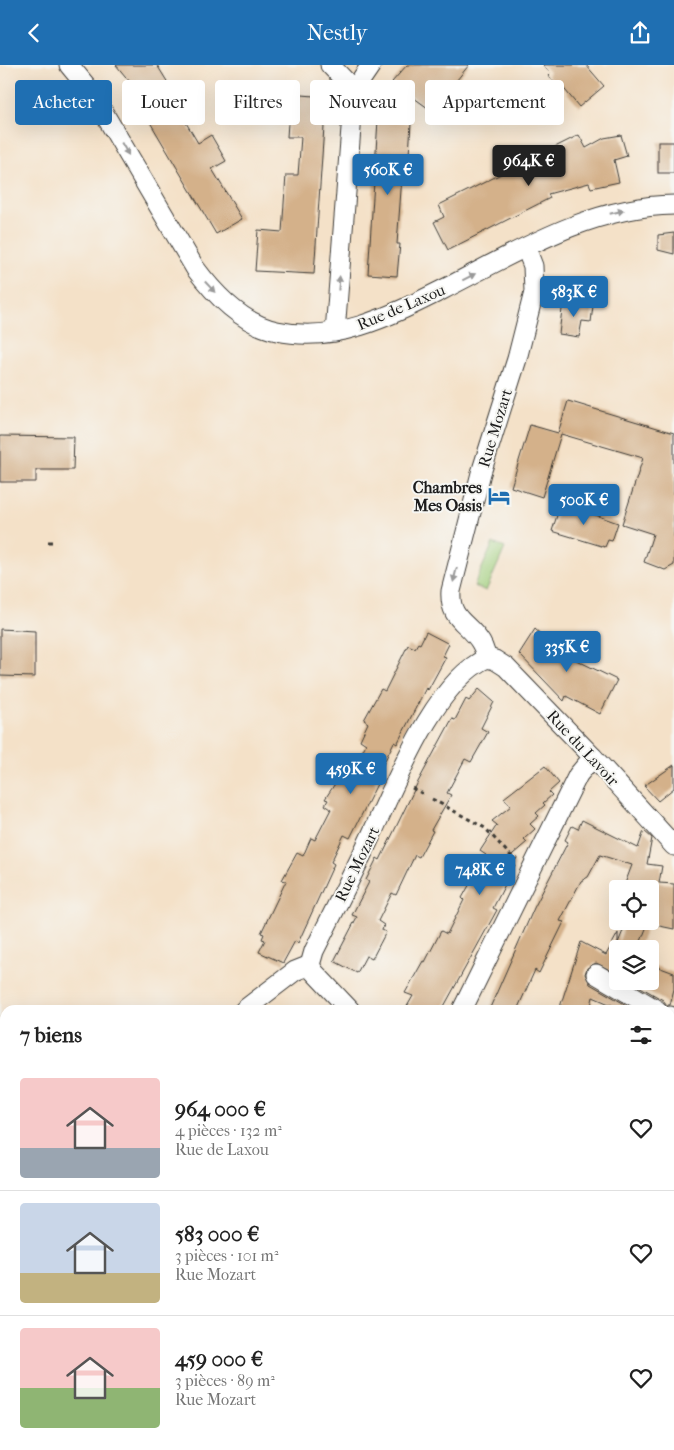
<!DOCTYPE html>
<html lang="fr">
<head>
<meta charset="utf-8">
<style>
  :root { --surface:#fff; --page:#f2f2f2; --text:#222; --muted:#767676; --line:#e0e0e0; --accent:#1f6fb2 }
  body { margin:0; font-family:"IM FELL French Canon",serif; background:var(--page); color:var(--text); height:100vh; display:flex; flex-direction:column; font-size:19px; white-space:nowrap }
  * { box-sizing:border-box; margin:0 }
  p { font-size:16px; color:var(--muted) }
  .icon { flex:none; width:28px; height:28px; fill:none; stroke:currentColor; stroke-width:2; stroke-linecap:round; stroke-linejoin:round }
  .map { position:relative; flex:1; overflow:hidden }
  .panel { position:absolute; left:0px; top:940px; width:675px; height:445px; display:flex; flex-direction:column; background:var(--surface); border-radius:15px 15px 0 0; box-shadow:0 5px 20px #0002 }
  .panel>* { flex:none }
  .banner { position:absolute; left:15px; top:15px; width:645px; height:45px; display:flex; gap:10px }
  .controls { position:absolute; left:609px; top:815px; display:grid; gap:10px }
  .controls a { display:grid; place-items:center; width:50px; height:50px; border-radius:5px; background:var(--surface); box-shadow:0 5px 20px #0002; font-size:25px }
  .price { position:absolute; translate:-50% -42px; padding:0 11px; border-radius:5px; background:var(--accent); color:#fff; font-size:16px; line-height:32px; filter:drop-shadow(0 1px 2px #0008) }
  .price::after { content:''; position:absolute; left:50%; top:30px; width:15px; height:11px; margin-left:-8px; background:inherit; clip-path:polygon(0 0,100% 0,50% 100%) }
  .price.current { background:#222; color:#fff }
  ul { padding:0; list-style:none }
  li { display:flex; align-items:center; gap:15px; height:125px; padding:0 20px }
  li+li { border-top:1px solid var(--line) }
  li span { display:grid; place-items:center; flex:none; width:140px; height:100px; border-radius:5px; color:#555 }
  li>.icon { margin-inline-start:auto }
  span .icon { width:60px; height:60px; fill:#fffc; stroke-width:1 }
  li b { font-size:21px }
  h2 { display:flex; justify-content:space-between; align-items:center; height:60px; padding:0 20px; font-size:21px }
  .chip { padding:0 18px; border-radius:5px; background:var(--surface); box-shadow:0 5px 20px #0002; font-size:18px; line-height:45px }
  .chip.current { background:var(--accent); color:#fff }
  header { display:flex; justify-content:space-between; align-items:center; height:65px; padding:0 20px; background:var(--accent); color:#fff; font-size:22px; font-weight:600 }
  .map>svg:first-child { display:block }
</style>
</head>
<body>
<header><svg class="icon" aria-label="back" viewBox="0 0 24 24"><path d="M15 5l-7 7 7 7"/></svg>Nestly<svg class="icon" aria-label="share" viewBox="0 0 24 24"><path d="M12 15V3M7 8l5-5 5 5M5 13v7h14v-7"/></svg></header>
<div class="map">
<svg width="674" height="1385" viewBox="0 0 674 1385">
  <rect width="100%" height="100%" fill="#f6f6f2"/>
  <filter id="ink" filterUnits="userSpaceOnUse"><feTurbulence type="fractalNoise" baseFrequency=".02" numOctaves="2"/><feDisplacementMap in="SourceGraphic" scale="10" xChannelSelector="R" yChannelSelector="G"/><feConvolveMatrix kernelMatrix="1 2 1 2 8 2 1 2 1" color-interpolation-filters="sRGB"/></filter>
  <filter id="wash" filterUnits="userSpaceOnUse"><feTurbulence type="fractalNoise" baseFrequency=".0096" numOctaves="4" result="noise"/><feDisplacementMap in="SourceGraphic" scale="20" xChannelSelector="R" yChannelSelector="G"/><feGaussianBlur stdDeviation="1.12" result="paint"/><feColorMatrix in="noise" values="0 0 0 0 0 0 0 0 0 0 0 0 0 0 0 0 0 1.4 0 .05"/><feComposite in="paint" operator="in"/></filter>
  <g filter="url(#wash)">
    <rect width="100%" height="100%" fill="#f4e1c8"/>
    <!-- green -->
    <path fill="#a1ce7b" stroke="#5e754c" d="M493,478L505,483L486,526L474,521Z"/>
    <g id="blocks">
      <!-- building -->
      <g fill="#d4b18a">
        <path d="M116,0H157L176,31L172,34L198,78L211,70L226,96L212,104L242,154L216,169L131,25L135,23Z"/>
        <path d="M407,0H469L432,46L392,17Z"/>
        <path d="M543,0H586L604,21L579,42L561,20L557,21L548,10L550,8Z"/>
        <path d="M290,29L326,32L314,209L255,206L258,165L282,167L286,110H298L301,72H287Z"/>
        <path d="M378,55L411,58L408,106L403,98L397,179H400L397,211L368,209Z"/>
        <path d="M579,70L586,83L604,73L621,70L627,91L614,95L619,117L591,123L589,118L548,129L550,133L448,185L434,157L444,152L439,140Z"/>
        <rect x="658" y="77" width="16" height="31"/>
        <path d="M674,168V189L658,185V170Z"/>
        <path d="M563,236L593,241L591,257L582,256L579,272L559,269Z"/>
        <path d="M568,336L674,368V500L665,505L644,497L653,469L622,459L643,393L561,369L542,432L511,422L530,360L558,368Z"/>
        <path d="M0,371L74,372L73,405H36V417H0Z"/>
        <path d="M561,438L618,458L612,476L608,475L605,482L552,466Z"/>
        <path d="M0,564L35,566V612L0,611Z"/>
        <path d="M535,564L554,581L558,577L576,595L617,615L600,649L566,631L564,636L519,589Z"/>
        <path d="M426,567L449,579L443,591L446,592L428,625L426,623L397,679L394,677L374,718L377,719L350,773L344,770L331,797L334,799L298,878L295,876L283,898L259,887L265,875L262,874L264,869L261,868L286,816L282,815L297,788L303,791L311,773L315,775L331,744L325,740L328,735L325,734L342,708L347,711L350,706L352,707L366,679L360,675L368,658L364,655L381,624L385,626L408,580L415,583L418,578L420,579Z"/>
        <path d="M479,624L494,637L481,663L488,667L471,697L465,694L447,728L451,730L431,765L433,766L419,792L415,790L396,830L392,828L378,856L384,860L382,865L386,867L372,894L366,891L357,908L334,896L357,852L352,850L369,817L366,815L377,793L380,795L418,717L452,654L455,655L466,634L469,636Z"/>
        <path d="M674,700V723L658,736L644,721Z"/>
        <path d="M545,701L559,718L549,727L552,730L543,738L545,740L536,748L539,751L530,759L535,764L524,774L527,777L506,795L515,800L493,843L497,845L442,945H405L413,931L405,928L423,896L425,897L441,866L447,869L464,835L462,833L486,790L480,786L497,760L492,756L511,741L504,733Z"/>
        <path d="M582,755L638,783L644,766L652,773L647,799L662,801L659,818L674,819V864L650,859V824H623L632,800L600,790L588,812L581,816L560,856L564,857L539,908L535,905L517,945H489L534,843L568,777L565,775L572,761L578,764Z"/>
        <path d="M627,856H634L647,861L638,884H618V909L596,898L587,903L585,909L590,919L635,945H623L593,932L590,945H559L581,877L606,890L618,868V878Z"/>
        <path d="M650,899L674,908V924L670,940H667L663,935L630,916H650Z"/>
      </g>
    </g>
  </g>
  <g filter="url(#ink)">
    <use href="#blocks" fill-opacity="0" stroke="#3c3a36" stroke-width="1"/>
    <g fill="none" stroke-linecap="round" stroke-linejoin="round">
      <!-- street casing -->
      <g stroke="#3c3a36" stroke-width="21">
        <g id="street">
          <path d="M69,0L92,28L195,203C215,230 242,259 277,266C336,279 390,251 442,225C515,188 589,141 674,140"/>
          <path d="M330,0L354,25"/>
          <path d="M335,267L354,25L371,0"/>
          <path d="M487,593C485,588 484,583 481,578C469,557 449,556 451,526L481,408L517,294L534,227L533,201L526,183"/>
          <path d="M487,593L495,595L506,602L593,692L674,781"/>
          <path d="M310,900L314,886C332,850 351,813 368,777C393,725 433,617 487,593"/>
          <path d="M310,900L314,907L350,945"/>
          <path d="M596,909L657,945"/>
          <path d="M244,945L295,906L310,900"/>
          <path d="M462,945L578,710L593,692"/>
          <path d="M670,951L674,953"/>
          <path d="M0,1186L5,1185"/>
        </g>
      </g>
      <!-- path -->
      <g stroke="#3c3a36" stroke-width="3" stroke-dasharray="4 4" stroke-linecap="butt">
        <path d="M48,477H55"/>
        <path d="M412,723L425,730"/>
        <path d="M432,734L485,763L510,790L517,794"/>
        <path d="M670,988H674"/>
        <path d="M670,1279H674"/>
      </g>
      <!-- street -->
      <use href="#street" stroke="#fff" stroke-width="19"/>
    </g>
    <!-- one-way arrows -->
    <defs><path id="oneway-solid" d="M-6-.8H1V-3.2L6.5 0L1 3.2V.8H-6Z" transform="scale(1.25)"/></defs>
    <g fill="#999">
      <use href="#oneway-solid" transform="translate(125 84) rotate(60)"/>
      <use href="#oneway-solid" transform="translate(617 147) rotate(-13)"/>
      <use href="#oneway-solid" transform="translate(469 212) rotate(-27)"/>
      <use href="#oneway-solid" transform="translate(339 218) rotate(-85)"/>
      <use href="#oneway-solid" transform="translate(210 222) rotate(47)"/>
      <use href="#oneway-solid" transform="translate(455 510) rotate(104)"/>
    </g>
  </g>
  <!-- icons -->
  <defs>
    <g id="hotel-bare" transform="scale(1.725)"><path d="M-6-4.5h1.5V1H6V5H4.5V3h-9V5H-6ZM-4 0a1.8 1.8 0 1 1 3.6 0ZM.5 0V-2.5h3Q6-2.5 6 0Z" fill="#1f6fb2" stroke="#f6f6f2" stroke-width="2.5" paint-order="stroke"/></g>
  </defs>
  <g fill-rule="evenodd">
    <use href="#hotel-bare" x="499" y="431"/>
  </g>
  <g text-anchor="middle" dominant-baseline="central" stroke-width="4" stroke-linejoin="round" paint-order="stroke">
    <!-- street labels -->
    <g font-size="16" fill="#1c1c1c" stroke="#f6f6f2">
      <text transform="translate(401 242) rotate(-23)">Rue de Laxou</text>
      <text transform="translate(495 363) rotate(-73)">Rue Mozart</text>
      <text transform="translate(583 683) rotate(47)">Rue du Lavoir</text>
      <text transform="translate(357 799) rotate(-64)">Rue Mozart</text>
    </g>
    <!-- poi labels -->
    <g font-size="16" font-weight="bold" fill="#1c1c1c" stroke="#f6f6f2" text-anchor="end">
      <text x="482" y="422">Chambres<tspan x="482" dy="18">Mes Oasis</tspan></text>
    </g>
  </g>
</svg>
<div class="controls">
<a><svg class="icon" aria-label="locate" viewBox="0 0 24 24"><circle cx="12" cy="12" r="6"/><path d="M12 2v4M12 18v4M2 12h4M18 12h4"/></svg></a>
<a><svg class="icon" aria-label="layers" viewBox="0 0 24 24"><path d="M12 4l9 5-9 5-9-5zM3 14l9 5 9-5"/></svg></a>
</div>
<b class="price current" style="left:529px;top:122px">964K €</b>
<b class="price" style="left:388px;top:131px">560K €</b>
<b class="price" style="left:574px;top:253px">583K €</b>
<b class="price" style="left:584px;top:461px">500K €</b>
<b class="price" style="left:567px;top:608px">335K €</b>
<b class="price" style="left:351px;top:730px">459K €</b>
<b class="price" style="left:480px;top:831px">748K €</b>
<div class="banner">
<a class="chip current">Acheter</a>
<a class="chip">Louer</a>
<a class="chip">Filtres</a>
<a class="chip">Nouveau</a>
<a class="chip">Appartement</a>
</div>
<section class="panel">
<h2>7 biens<svg class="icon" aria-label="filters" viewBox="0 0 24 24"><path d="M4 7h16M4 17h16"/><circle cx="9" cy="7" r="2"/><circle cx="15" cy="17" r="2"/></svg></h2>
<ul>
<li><span style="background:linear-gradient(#f6c9c9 70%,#9aa5b1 0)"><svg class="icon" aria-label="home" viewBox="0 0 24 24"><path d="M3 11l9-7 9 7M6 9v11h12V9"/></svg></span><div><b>964 000 €</b><p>4 pièces · 132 m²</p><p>Rue de Laxou</p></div><svg class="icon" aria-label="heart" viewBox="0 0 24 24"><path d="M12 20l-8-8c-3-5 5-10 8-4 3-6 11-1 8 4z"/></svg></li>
<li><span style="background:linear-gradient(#c9d6e8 70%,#c2b280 0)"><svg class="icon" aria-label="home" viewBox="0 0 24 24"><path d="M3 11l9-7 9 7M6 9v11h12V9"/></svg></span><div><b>583 000 €</b><p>3 pièces · 101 m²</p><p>Rue Mozart</p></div><svg class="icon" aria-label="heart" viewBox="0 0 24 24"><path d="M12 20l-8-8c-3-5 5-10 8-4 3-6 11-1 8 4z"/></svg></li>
<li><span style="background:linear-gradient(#f6c9c9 60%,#8fb573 0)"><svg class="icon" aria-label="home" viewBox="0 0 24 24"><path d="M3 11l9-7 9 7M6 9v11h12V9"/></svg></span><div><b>459 000 €</b><p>3 pièces · 89 m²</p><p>Rue Mozart</p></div><svg class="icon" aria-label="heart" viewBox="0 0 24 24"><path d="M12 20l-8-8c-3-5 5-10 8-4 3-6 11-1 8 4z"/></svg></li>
</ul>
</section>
</div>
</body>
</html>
